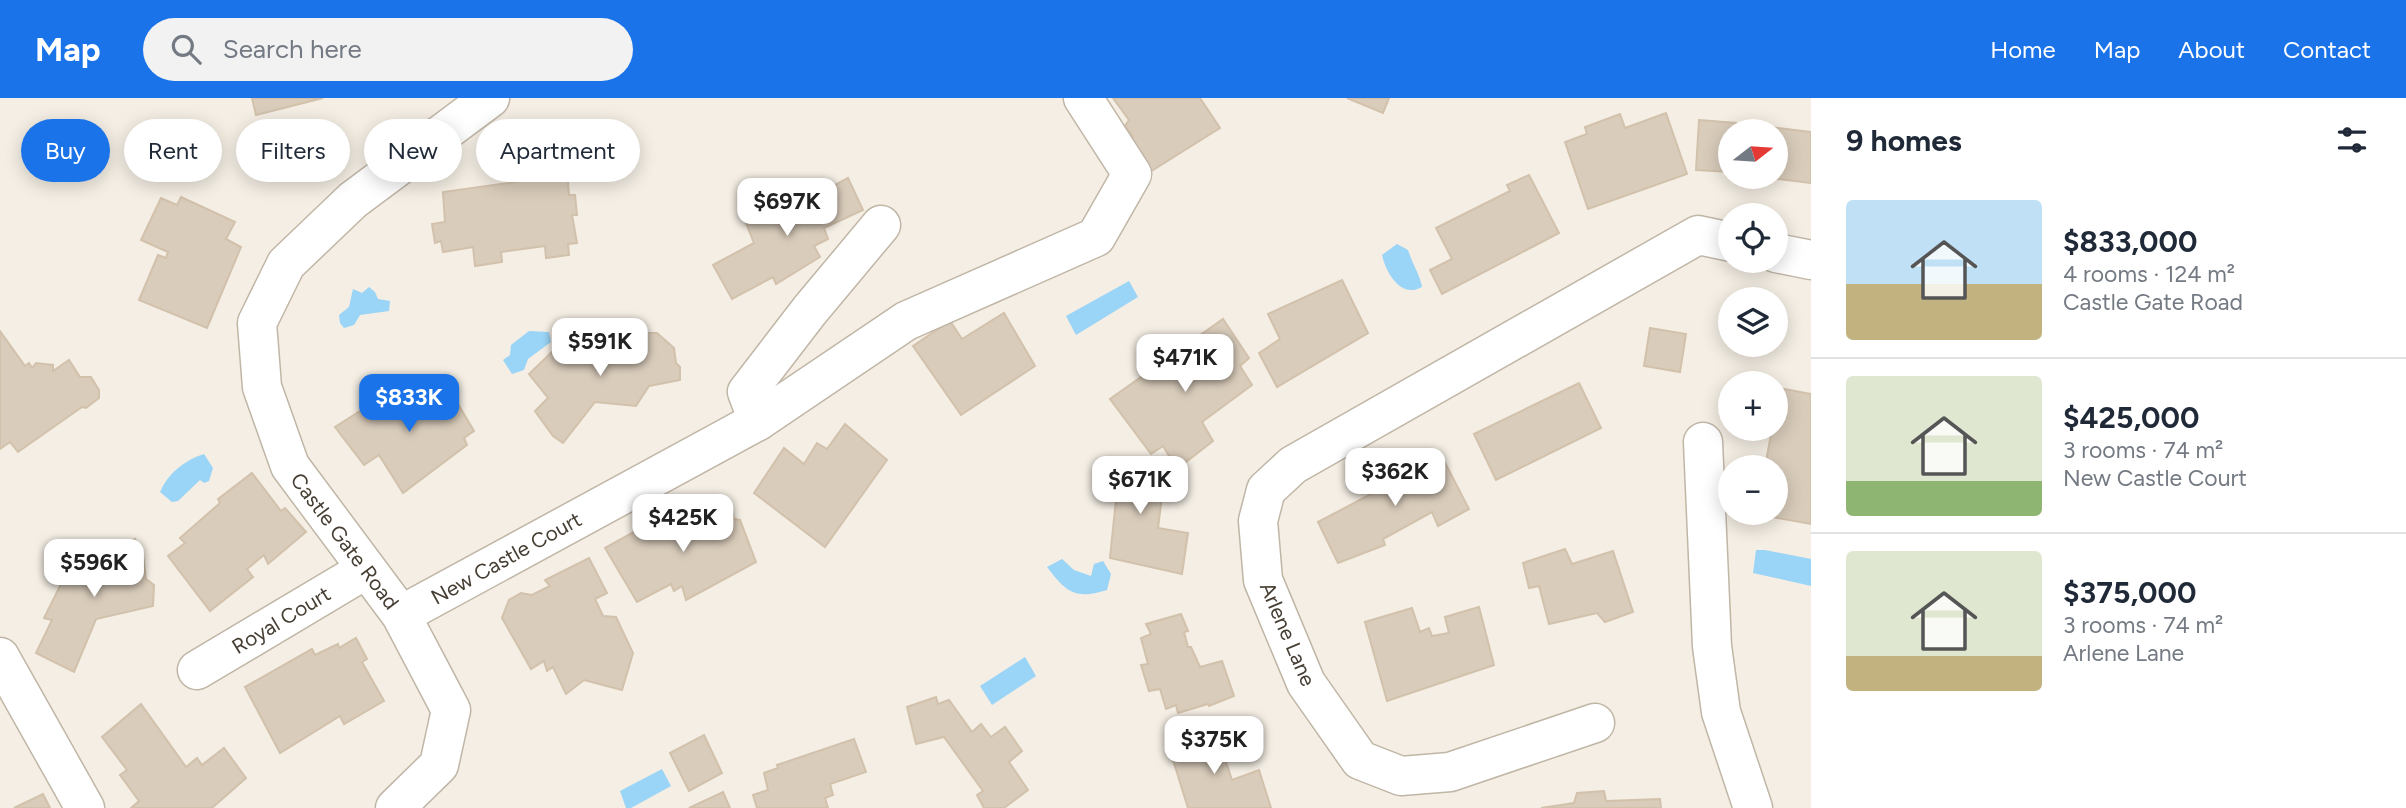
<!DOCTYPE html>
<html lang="en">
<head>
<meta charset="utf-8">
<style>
  :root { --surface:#fff; --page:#f2f2f3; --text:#1f2937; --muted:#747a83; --line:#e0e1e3; --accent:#1a73e8 }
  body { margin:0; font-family:Figtree,sans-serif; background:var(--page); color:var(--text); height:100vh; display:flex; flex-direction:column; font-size:26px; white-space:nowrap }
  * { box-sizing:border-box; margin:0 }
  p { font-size:23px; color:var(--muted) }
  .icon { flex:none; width:38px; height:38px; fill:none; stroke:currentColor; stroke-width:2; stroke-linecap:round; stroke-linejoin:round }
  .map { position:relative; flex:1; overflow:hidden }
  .details { display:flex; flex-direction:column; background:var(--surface); width:595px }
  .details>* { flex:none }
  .banner { position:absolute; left:21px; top:21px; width:665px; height:63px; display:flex; gap:14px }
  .needle { width:46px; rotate:73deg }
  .tools { position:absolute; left:1718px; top:21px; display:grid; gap:14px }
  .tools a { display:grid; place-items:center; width:70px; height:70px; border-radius:50%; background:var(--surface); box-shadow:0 4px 18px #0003; font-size:35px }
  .price { position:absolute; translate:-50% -60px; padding:0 16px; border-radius:14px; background:#fff; color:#222; font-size:23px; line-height:46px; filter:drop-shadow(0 2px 4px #0008) }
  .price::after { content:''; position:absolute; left:50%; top:42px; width:21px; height:16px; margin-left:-10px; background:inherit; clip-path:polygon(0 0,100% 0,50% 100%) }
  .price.active { background:var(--accent); color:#fff }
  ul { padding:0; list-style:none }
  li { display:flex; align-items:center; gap:21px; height:175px; padding:0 35px }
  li+li { border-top:2px solid var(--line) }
  li span { display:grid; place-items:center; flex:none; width:196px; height:140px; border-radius:7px; color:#555 }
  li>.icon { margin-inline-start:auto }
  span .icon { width:84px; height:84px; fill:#fffc; stroke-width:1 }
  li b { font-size:30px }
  h2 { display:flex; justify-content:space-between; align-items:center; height:84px; padding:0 35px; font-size:30px }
  .pill { padding:0 24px; border-radius:32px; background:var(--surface); box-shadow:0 4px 18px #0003; font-size:24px; line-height:63px }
  .pill.active { background:var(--accent); color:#fff }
  header { display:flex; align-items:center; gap:42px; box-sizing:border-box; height:98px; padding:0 35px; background:var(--accent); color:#fff }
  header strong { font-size:33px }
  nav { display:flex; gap:38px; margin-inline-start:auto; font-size:24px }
  .search { width:490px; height:63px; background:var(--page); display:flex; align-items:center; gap:18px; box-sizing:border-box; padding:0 24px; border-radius:38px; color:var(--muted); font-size:26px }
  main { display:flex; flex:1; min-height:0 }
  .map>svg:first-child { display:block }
</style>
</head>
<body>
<header>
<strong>Map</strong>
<div class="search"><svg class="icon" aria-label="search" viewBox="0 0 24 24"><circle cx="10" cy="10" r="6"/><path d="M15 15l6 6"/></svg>Search here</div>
<nav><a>Home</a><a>Map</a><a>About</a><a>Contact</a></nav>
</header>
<main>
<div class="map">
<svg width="1811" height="710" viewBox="0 0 1811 710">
  <rect width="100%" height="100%" fill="#f4eee4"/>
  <!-- water -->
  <g fill="#9ad4f6">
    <path d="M1397,146L1408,152C1412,165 1420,177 1422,189C1401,201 1386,175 1382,157Z"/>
    <path d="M1129,183L1138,199L1076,237L1066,218Z"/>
    <path d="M369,189L375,194L378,201L390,203L389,213L360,217L354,227L344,230L340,225L339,217L349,209L353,191L362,195Z"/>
    <path d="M529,233L549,234L551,244L528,261L524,272L512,276L503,262L510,257L511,247Z"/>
    <path d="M204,356L213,370L209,383L204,385L200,382L178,403L172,404L160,394C168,375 185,362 204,356Z"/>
    <path d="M1756,452H1765L1811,461V488L1753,475Z"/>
    <path d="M1062,461L1074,472L1091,478L1094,466L1103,463L1111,476L1107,492C1075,502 1066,494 1047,469Z"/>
    <path d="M1025,559L1036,578L992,607L980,588Z"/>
    <path d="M662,671L671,688L631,710H626L620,693Z"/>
  </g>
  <!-- building -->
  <g fill="#d9ccbb" stroke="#d2c1ab" stroke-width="2">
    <path d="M252,0H323L256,17Z"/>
    <path d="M1113,0H1200L1220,30L1150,74L1127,43L1133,38L1125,28L1129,22Z"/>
    <path d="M1347,0H1389L1383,15Z"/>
    <path d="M1666,15L1687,76L1588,111L1565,44L1587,36L1585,29L1620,16L1625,30Z"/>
    <path d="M1699,22L1736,25V33H1731V74L1696,72Z"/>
    <path d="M1761,28L1811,34V85L1761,79H1776V33H1761Z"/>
    <path d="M566,58L569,97H575L577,117H572L577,145L568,146L569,157L546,160L545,148L501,154L502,164L475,168L473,149L443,154L441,143L435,145L432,126L445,124L443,94L537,81L535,62Z"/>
    <path d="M1529,77L1559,135L1442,196L1430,172L1452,161L1436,130L1510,93L1507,87Z"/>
    <path d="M848,80L863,112L824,130L828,141L814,148L820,159L776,186L773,179L732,201L713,167L754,145L746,125L806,94L811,100Z"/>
    <path d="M181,99L235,124L226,141L241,149L207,230L139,202L158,157L166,160L168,154L141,142L161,100L177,107Z"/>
    <path d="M1342,182L1368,235L1277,289L1259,255L1280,241L1268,216Z"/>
    <path d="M1004,215L1035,268L961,317L913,248L950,223L962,241Z"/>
    <path d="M1223,221L1249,260L1240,268L1252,287L1202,324L1213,343L1177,371L1163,348L1151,356L1110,301Z"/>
    <path d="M1650,230L1686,236L1680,274L1644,268Z"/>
    <path d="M0,233L25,268L29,265L32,270L36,265L53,267V273L69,262L80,279H91L99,292V300L86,310L82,309L18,354L10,344L0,351Z"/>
    <path d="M642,235H657L674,250L676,265L680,269V282L649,288L636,308L595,304L563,345L553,338L535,313L548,300L529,276L559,247L570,241L574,249L583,241L636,248Z"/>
    <path d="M423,282L438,306L452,296L474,333L464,340L467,347L403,395L379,357L364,367L335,329L371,306L378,315Z"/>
    <path d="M1579,285L1601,330L1496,382L1474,336Z"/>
    <path d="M1779,290L1811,296V426L1756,416L1776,415V369H1765L1772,331H1776V305Z"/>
    <path d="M845,326L887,362L825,449L754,395L784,350L804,366L817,345L827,351Z"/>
    <path d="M1440,355L1469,411L1438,428L1432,414L1383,441L1385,447L1338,465L1318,424L1394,384L1390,374L1416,359L1419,367Z"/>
    <path d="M1098,361L1166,367L1158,430L1188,435L1182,476L1110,460L1117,392L1095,395Z"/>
    <path d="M252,375L281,413L285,410L306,434L268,466L264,457L247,471L253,479L210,513L168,458L185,445L180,440L220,405L218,401Z"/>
    <path d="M706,406L713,420L732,412L734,421L740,422L756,464L686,502L682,488L674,493L671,486L637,504L605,450L652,424L659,439L668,434L664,428Z"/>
    <path d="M135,441L137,451H142L146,481L154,487L153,508L96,521L74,574L36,555L52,522L44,520L75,458Z"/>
    <path d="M1565,451L1572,466L1613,453L1633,514L1605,524L1597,515L1549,526L1539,488L1529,490L1523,465Z"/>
    <path d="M589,460L607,495L595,501L603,518L616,519L633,555L622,592L584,582L566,596L553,569L547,573L544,563L531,571L502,520L509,502L521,495L532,497L550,488L545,482Z"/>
    <path d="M1479,509L1494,567L1387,603L1365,524L1412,510L1420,534L1429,530L1432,538L1449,535L1445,519Z"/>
    <path d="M1181,516L1188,533L1184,534L1188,549H1191L1200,569L1222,563L1234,598L1209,608L1208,606L1178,615L1176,607L1166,611L1160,591L1149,593L1141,567L1148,566L1141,540L1151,536L1146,526Z"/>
    <path d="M356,540L367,561L362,564L384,603L344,626L340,618L280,655L245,589L312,551L315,557L338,546L339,550Z"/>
    <path d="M936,599L938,606L949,602L972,634L981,626L991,639L1005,629L1022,653L1009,664L1028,692L1004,710H984L977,697L983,693L944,639L916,646L907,609Z"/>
    <path d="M141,606L186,669L197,660L202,667L224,650L246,680L212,710H131L139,703L120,677L127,672L102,639Z"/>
    <path d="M1215,631L1232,682L1259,672L1271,710H1188L1168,646Z"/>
    <path d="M704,637L722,675L689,693L670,655Z"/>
    <path d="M854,641L866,674L830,686L833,697L825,700L828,710H757L753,697L768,692L764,675L778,670L777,667Z"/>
    <path d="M1604,693L1606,703L1660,701L1661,710H1541L1574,705L1577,695Z"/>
    <path d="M723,694L730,710H689Z"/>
    <path d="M43,696L50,710H14L16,709Z"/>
  </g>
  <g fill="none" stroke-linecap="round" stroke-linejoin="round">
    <!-- minor casing -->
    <g stroke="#c0b6a6" stroke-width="41">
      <g id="minor">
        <path d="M1776,155L1811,162"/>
        <path d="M758,323L747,294L810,212L881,127"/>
        <path d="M1703,344L1712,548L1721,614L1753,710"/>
        <path d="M401,517L758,323L906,223L1096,139L1132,76L1083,0"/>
        <path d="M0,559L85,710"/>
        <path d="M197,572L365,472"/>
        <path d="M1595,625L1450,674L1401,678L1360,662L1306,585L1263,482L1258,423L1266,392L1293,367L1698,137L1731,144"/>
        <path d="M395,710L439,667L451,612L401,517L290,368L262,289L257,225L286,166L353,102L490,0"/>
      </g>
    </g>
    <!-- minor -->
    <use href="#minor" stroke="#fff" stroke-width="38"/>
  </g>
  <g text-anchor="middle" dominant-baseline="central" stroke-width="7" stroke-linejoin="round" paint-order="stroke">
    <!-- street labels -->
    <g font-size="21" fill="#463e33" stroke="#fff">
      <text transform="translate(345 443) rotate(53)">Castle Gate Road</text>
      <text transform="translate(506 460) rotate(-29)">New Castle Court</text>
      <text transform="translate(281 522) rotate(-31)">Royal Court</text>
      <text transform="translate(1288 536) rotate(67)">Arlene Lane</text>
    </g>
  </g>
</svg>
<div class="tools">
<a><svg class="needle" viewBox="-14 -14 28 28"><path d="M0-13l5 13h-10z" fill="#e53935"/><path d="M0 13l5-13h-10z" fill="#747a83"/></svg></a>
<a><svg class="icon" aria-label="locate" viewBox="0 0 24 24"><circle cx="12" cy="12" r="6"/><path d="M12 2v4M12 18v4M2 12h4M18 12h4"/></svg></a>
<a><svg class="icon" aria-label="layers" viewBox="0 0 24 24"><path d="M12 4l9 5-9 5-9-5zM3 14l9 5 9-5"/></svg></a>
<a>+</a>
<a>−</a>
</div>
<b class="price" style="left:787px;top:140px">$697K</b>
<b class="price" style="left:600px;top:280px">$591K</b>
<b class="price" style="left:1185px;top:296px">$471K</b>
<b class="price active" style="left:409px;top:336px">$833K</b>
<b class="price" style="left:1395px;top:410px">$362K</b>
<b class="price" style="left:1140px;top:418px">$671K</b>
<b class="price" style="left:683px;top:456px">$425K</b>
<b class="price" style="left:94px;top:501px">$596K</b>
<b class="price" style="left:1214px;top:678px">$375K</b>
<div class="banner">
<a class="pill active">Buy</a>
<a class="pill">Rent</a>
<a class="pill">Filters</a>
<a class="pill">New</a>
<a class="pill">Apartment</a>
</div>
</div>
<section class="details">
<h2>9 homes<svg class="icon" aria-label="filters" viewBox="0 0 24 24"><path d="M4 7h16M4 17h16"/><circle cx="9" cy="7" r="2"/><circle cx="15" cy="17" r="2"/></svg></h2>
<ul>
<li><span style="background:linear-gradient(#bfe0f5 60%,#c2b280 0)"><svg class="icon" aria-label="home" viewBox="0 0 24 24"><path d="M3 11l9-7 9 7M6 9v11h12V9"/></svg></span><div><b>$833,000</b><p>4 rooms · 124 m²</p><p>Castle Gate Road</p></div></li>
<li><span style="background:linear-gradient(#dfe7d0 75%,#8fb573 0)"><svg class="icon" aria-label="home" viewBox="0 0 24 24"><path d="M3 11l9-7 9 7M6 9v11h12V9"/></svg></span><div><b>$425,000</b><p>3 rooms · 74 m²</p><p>New Castle Court</p></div></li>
<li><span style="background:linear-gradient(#dfe7d0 75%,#c2b280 0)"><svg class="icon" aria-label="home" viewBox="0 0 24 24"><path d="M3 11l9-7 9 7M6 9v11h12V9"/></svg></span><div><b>$375,000</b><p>3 rooms · 74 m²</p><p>Arlene Lane</p></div></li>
</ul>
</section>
</main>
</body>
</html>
